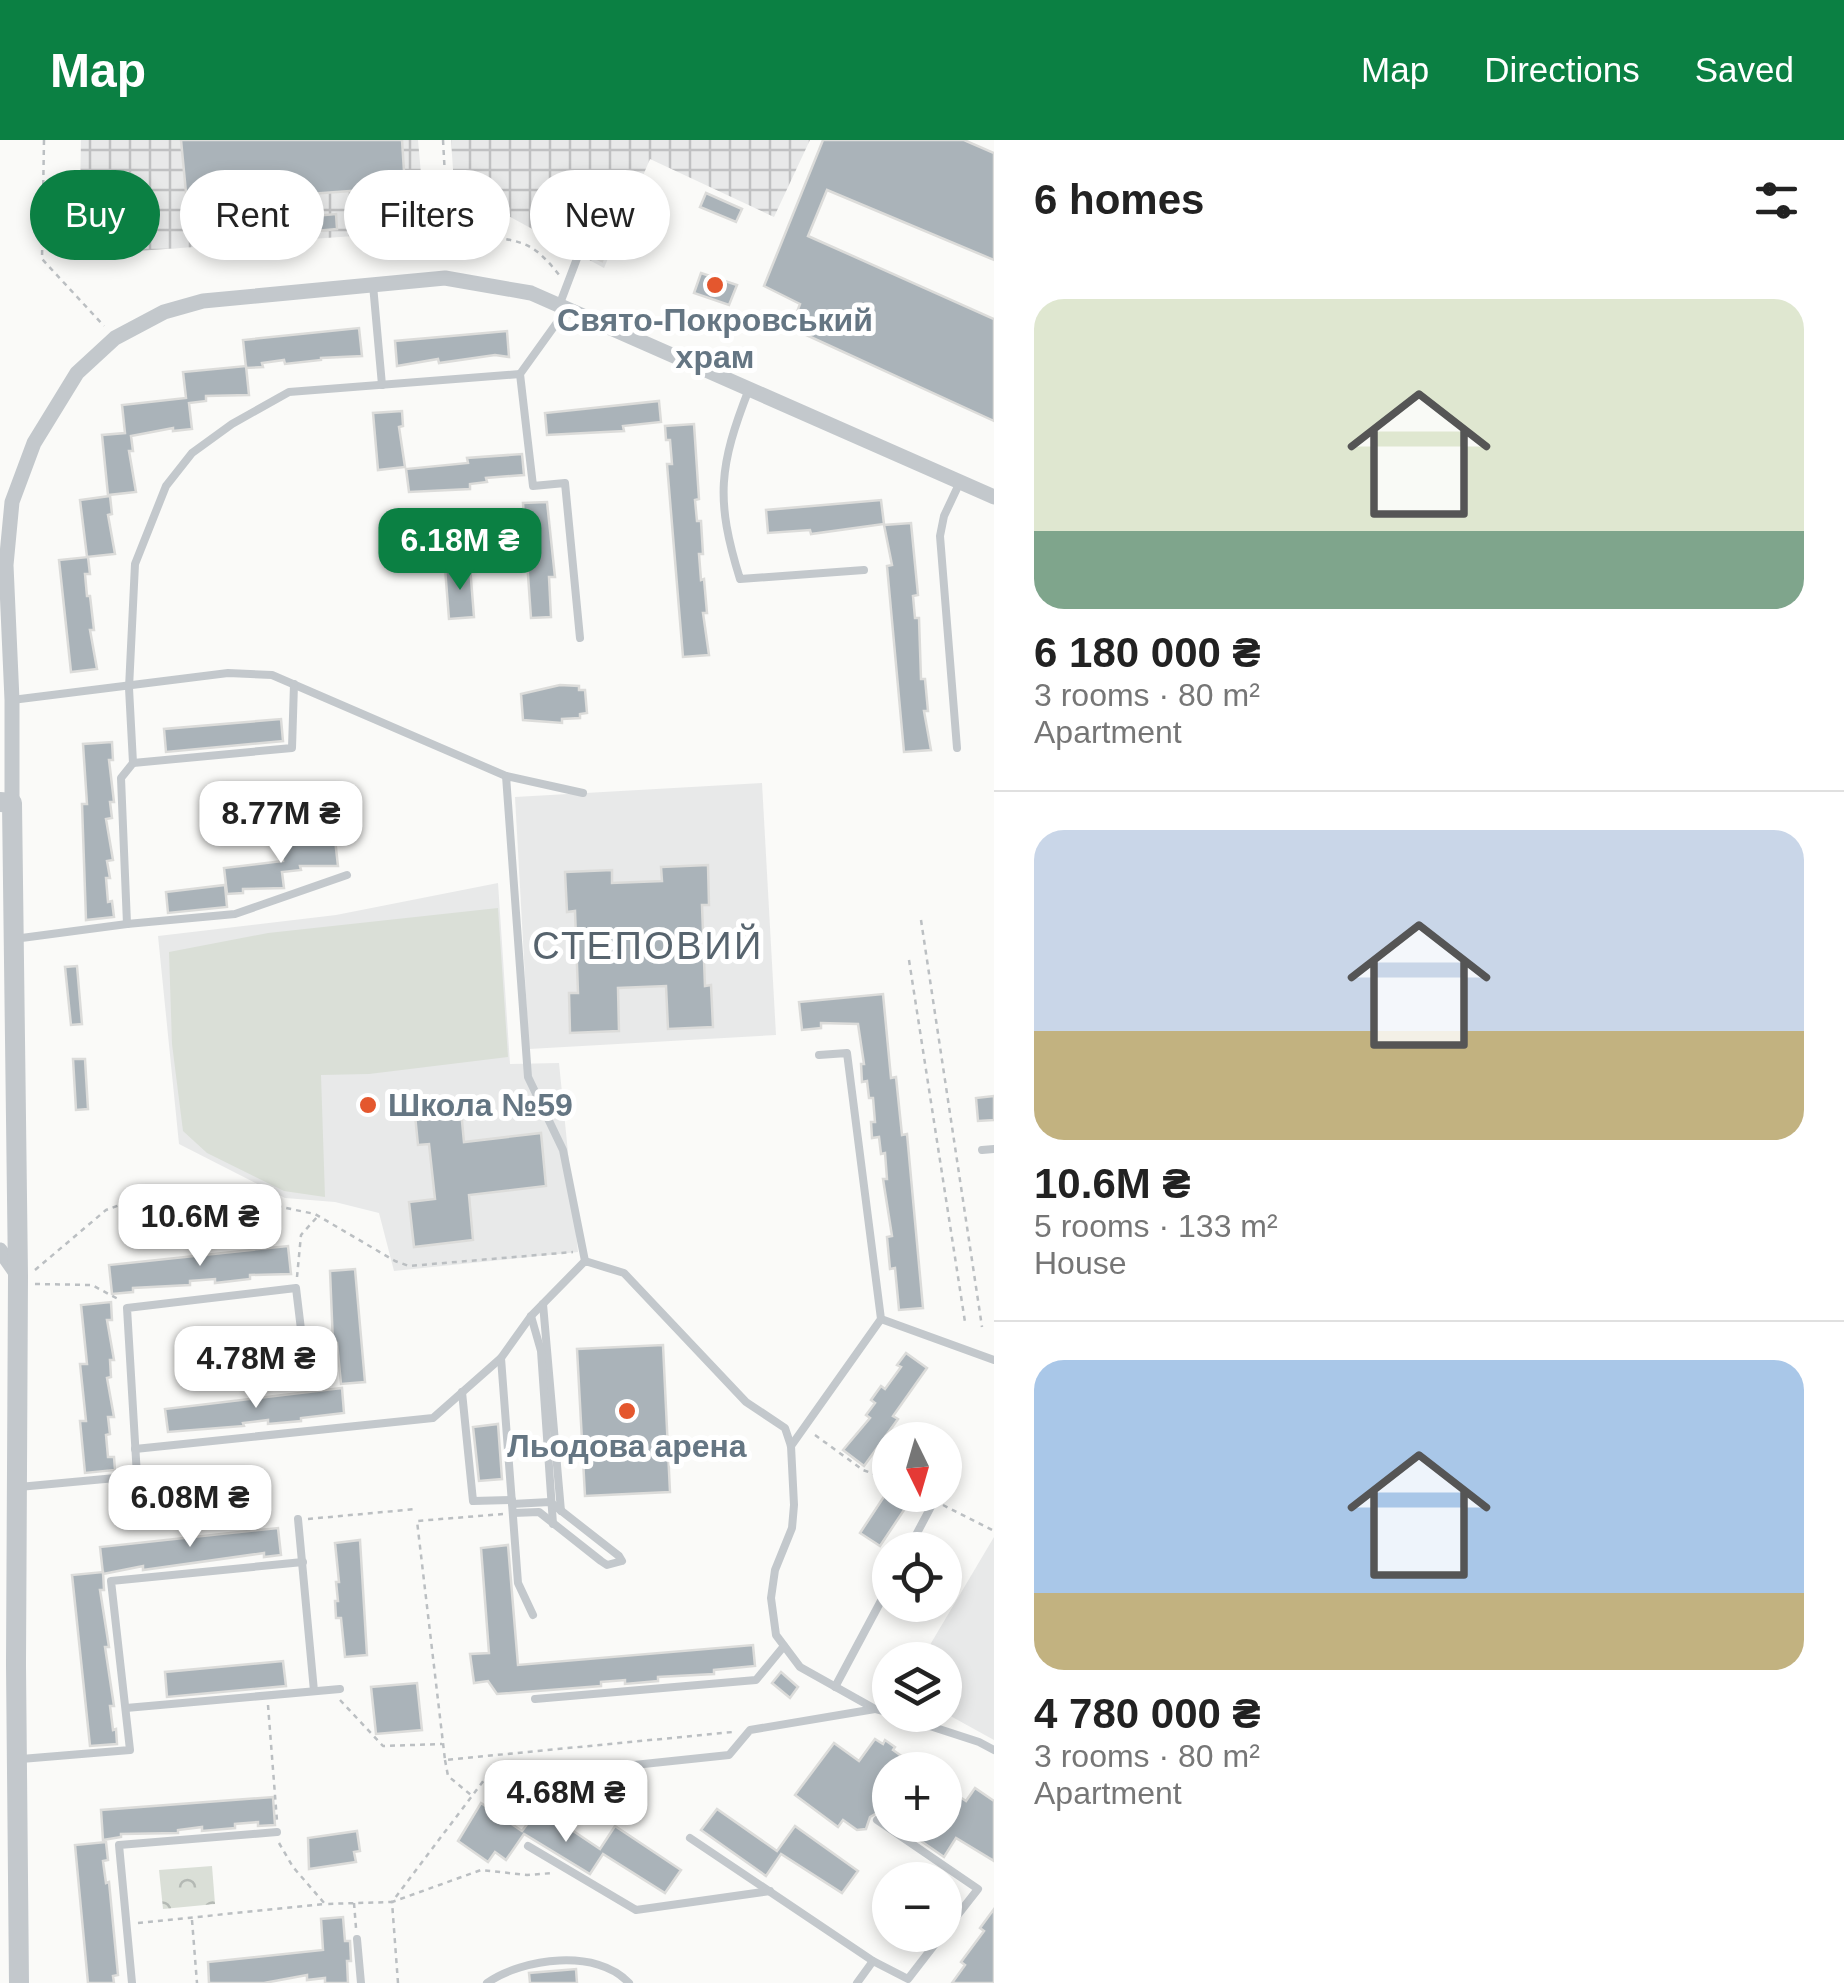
<!DOCTYPE html>
<html lang="en">
<head>
<meta charset="utf-8">
<style>
  :root { --surface:#fff; --page:#f6f6f6; --text:#222; --muted:#767676; --line:#e0e0e0; --accent:#0b8043 }
  body { margin:0; font-family:Arial,sans-serif; background:var(--page); color:var(--text); height:100vh; display:flex; flex-direction:column; font-size:38px; white-space:nowrap }
  * { box-sizing:border-box; margin:0 }
  p { font-size:32px; color:var(--muted) }
  .icon { flex:none; width:55px; height:55px; fill:none; stroke:currentColor; stroke-width:2; stroke-linecap:round; stroke-linejoin:round }
  .map { position:relative; flex:1; overflow:hidden }
  .details { display:flex; flex-direction:column; background:var(--surface); width:850px }
  .details>* { flex:none }
  .guide { position:absolute; left:30px; top:30px; width:812px; height:90px; display:flex; gap:20px }
  .needle { width:65px; rotate:175deg }
  .controls { position:absolute; left:872px; top:1282px; display:grid; gap:20px }
  .controls a { display:grid; place-items:center; width:90px; height:90px; border-radius:50%; background:var(--surface); box-shadow:0 5px 15px #0003; font-size:50px }
  .price { position:absolute; translate:-50% -85px; padding:0 22px; border-radius:20px; background:#fff; color:#222; font-size:32px; line-height:65px; filter:drop-shadow(0 2px 5px #0008) }
  .price::after { content:''; position:absolute; left:50%; top:60px; width:30px; height:22px; margin-left:-15px; background:inherit; clip-path:polygon(0 0,100% 0,50% 100%) }
  .price.on { background:var(--accent); color:#fff }
  ul { padding:0; list-style:none }
  li { display:grid; align-content:center; gap:20px; height:530px; padding:0 40px }
  li+li { border-top:2px solid var(--line) }
  li span { display:grid; place-items:center; height:310px; border-radius:30px; color:#555 }
  li>.icon { margin-inline-start:auto }
  span .icon { width:180px; height:180px; fill:#fffc; stroke-width:1 }
  li b { font-size:42px }
  h2 { display:flex; justify-content:space-between; align-items:center; height:120px; padding:0 40px; font-size:42px }
  .pill { padding:0 35px; border-radius:45px; background:var(--surface); box-shadow:0 5px 15px #0003; font-size:35px; line-height:90px }
  .pill.on { background:var(--accent); color:#fff }
  header { display:flex; align-items:center; gap:60px; box-sizing:border-box; height:140px; padding:0 50px; background:var(--accent); color:#fff }
  header strong { font-size:48px }
  nav { display:flex; gap:55px; margin-inline-start:auto; font-size:35px }
  main { display:flex; flex:1; min-height:0 }
  .map>svg:first-child { display:block }
</style>
</head>
<body>
<header>
<strong>Map</strong>
<nav><a>Map</a><a>Directions</a><a>Saved</a></nav>
</header>
<main>
<div class="map">
<svg width="994" height="1843" viewBox="0 0 994 1843">
  <defs>
    <pattern id="industrial-grid" width="8" height="8" patternUnits="userSpaceOnUse" patternTransform="scale(2.5)"><rect width="8" height="8" fill="#e8e9e9"/><path d="M0 4h8M4 0v8" fill="none" stroke="#c0c1c2"/></pattern>
    <pattern id="park-crowns" width="20" height="18" patternUnits="userSpaceOnUse" patternTransform="scale(2.5)"><rect width="20" height="18" fill="#dadfd7"/><path d="M2 6a3 3 0 1 1 6 0M12 15a3 3 0 1 1 6 0" fill="none" stroke="#b4b9b4"/></pattern>
  </defs>
  <rect width="100%" height="100%" fill="#fafaf8"/>
  <!-- built -->
  <g fill="#e8e9e9">
    <path d="M762,643L776,895L529,909L515,657Z"/>
    <path d="M498,743L510,924L559,923L578,1112L394,1131L379,1073L335,1062L285,1058L179,1004L158,796L336,775Z"/>
    <path d="M994,1397V1600L945,1573V1520H921Z"/>
  </g>
  <!-- industrial -->
  <g fill="url(#industrial-grid)">
    <path d="M81,0H418L426,91L79,115Z"/>
    <path d="M451,0H810L774,77L650,19L604,128L492,67L462,80L456,73Z"/>
  </g>
  <!-- grass -->
  <path fill="#dadfd7" d="M498,768L508,917L369,934L321,935L325,1057L284,1051L207,1013L183,991L172,904L169,812L268,793Z"/>
  <!-- park -->
  <path fill="url(#park-crowns)" d="M212,1726L215,1764L163,1769L159,1730Z"/>
  <!-- building -->
  <g fill="#aab3b9" stroke="#dcdcda" stroke-width="2.5">
    <path d="M181,0H402L405,47L187,63Z"/>
    <path d="M823,0H964L994,13V120L827,50L808,96L994,179V281L791,188L800,164L764,146Z"/>
    <path d="M706,53L742,69L736,82L700,67Z"/>
    <path d="M336,74L337,89L272,95L271,80Z"/>
    <path d="M605,82L616,87L602,121L591,116Z"/>
    <path d="M701,133L737,145L729,165L694,153Z"/>
    <path d="M359,188L362,216L321,218V220L285,224L284,220L262,223L263,227L246,228L243,200Z"/>
    <path d="M507,191L509,217L495,215L439,223L438,219L397,226L395,201Z"/>
    <path d="M246,226L249,255L206,256V261L189,263L192,289L173,291V288L131,296L133,311H129L136,352L108,355L102,295L125,293L122,265L186,258L183,232Z"/>
    <path d="M659,261L661,282L623,286L624,291L547,295L545,273Z"/>
    <path d="M402,271L403,286L399,287L405,327L378,330L373,273Z"/>
    <path d="M694,284L699,359L695,360L697,381H701L703,414H699L701,440L704,439L707,473H703L709,515L683,517L667,324H672L670,300H666L665,286Z"/>
    <path d="M522,314L524,335L486,338L487,342L470,344V349L409,352L406,329L468,323L467,318Z"/>
    <path d="M110,356L112,374L108,375L115,414L87,417L80,360Z"/>
    <path d="M881,360L884,384L811,394L810,390L768,393L766,370Z"/>
    <path d="M547,362L555,437H549L551,477L531,478L523,363Z"/>
    <path d="M911,383L918,455L913,456L915,478H919L921,539H925L928,571H924L931,610L904,612L887,426L892,425L884,385Z"/>
    <path d="M88,417L90,434H85L87,456H90L94,490H90L97,529L71,532L59,420Z"/>
    <path d="M470,426L474,477L449,479L445,428Z"/>
    <path d="M560,545L579,546V550H585L587,573L580,574V578L562,579V583L523,580L521,554Z"/>
    <path d="M281,579L283,601L166,612L164,589Z"/>
    <path d="M112,602L113,620H109L114,662H110L112,678L106,679L113,720L107,721L110,738H106L108,762L112,761L114,777L86,780L82,664H87L83,604Z"/>
    <path d="M335,699L338,726H300L301,730L282,732L284,748L243,749V753L227,754L224,728L283,721L281,704Z"/>
    <path d="M708,725L709,765H702L705,846L711,845L713,887L668,889L666,846L618,848L619,891L570,893L569,853H578L575,771L567,772L565,732L612,730V743L662,741L661,727Z"/>
    <path d="M225,745L227,767L168,773L166,752Z"/>
    <path d="M77,826L82,884L71,885L65,827Z"/>
    <path d="M883,854L891,938L896,937L902,995L907,994L923,1168L899,1170L895,1128L890,1129L887,1097L892,1096L883,1039H887L885,1013L881,1014L879,997L872,998L871,982H875L873,958H869L867,941L862,942L861,924H864L858,884L821,883V888L802,890L799,862Z"/>
    <path d="M73,919H85L88,969L76,970Z"/>
    <path d="M994,956V980L978,981L976,958Z"/>
    <path d="M460,960L464,1002L541,993L546,1046L469,1055L473,1100L414,1107L409,1062L435,1059L429,1004L418,1005L414,965Z"/>
    <path d="M288,1106L291,1134L250,1135V1139L215,1143V1139L190,1141V1145L133,1148V1152L112,1154L109,1125Z"/>
    <path d="M355,1129L365,1242L341,1244L337,1203L333,1204L330,1131Z"/>
    <path d="M111,1162L112,1180H107L114,1220H110L111,1237L107,1238L114,1277H108L110,1294L106,1295L108,1317H114L115,1330L85,1333L80,1281H86L80,1224H87L81,1165Z"/>
    <path d="M663,1205L670,1352L585,1356L577,1209Z"/>
    <path d="M906,1213L927,1228L893,1276L898,1279L864,1326L843,1310L870,1278L866,1275L875,1263L871,1260L881,1246L885,1249L901,1227L897,1225Z"/>
    <path d="M342,1248L344,1273L301,1278V1281L268,1284V1280L243,1283L244,1286L168,1292L165,1269Z"/>
    <path d="M498,1284L502,1339L479,1341L473,1287Z"/>
    <path d="M885,1355H914L880,1406L860,1393Z"/>
    <path d="M278,1388L281,1415L264,1417V1413L143,1430V1426L103,1434L100,1407Z"/>
    <path d="M360,1400L367,1515L345,1517L341,1478H336L335,1461H338L336,1442H339L335,1403Z"/>
    <path d="M508,1405L518,1525L753,1505L755,1526L714,1530V1534L658,1537V1541L625,1544V1540L601,1542V1546L497,1554L488,1541L474,1543L470,1514L489,1513L481,1408Z"/>
    <path d="M103,1432L104,1450H100L109,1507H105L114,1566H110L113,1590L116,1589L117,1604L90,1606L72,1435Z"/>
    <path d="M283,1521L286,1546L167,1557L165,1532Z"/>
    <path d="M781,1532L798,1547L790,1558L772,1543Z"/>
    <path d="M417,1543L422,1590L376,1594L371,1547Z"/>
    <path d="M875,1599L883,1604L885,1600L895,1607L893,1610L921,1630H890V1680L877,1673L870,1677L866,1689L857,1690L843,1680L838,1687L795,1655L834,1603L859,1621Z"/>
    <path d="M945,1647L966,1661L975,1648L994,1661V1721L956,1698L944,1717L898,1685H945Z"/>
    <path d="M273,1657L275,1685L258,1686V1682L235,1684V1688L202,1691V1687L178,1690V1693L121,1694V1697L103,1700L101,1670Z"/>
    <path d="M481,1663L522,1691L539,1668L600,1709L615,1686L681,1730L665,1753L603,1714L590,1734L524,1694L506,1720L495,1712L488,1722L458,1701Z"/>
    <path d="M717,1669L777,1711L795,1686L858,1731L842,1753L781,1714L766,1736L701,1690Z"/>
    <path d="M357,1691L360,1711L354,1712L356,1722L309,1729L308,1698Z"/>
    <path d="M106,1702L108,1720L103,1721L106,1743L109,1742L118,1835L113,1836L114,1843H88L75,1705Z"/>
    <path d="M994,1769V1843H952L965,1825L961,1822L984,1791L980,1788Z"/>
    <path d="M343,1777L345,1801H350L351,1821H347L348,1843H325V1838L307,1840V1835L264,1843H209L208,1822L323,1810L321,1779Z"/>
    <path d="M576,1829L577,1843H530L529,1833Z"/>
  </g>
  <g fill="none" stroke-linecap="round" stroke-linejoin="round">
    <!-- path -->
    <g stroke="#bbbfc2" stroke-width="2.5" stroke-dasharray="5 5" stroke-linecap="butt">
      <path d="M44,0L42,119L104,186"/>
      <path d="M443,0L447,72C467,105 504,91 532,108C543,115 552,126 560,136"/>
      <path d="M921,780L982,1187"/>
      <path d="M909,820L965,1182"/>
      <path d="M35,1130L106,1070L174,1045L315,1074L395,1121L409,1126L573,1112"/>
      <path d="M297,1137L301,1095L318,1076"/>
      <path d="M35,1144L92,1145L118,1159"/>
      <path d="M815,1295L863,1330L890,1340"/>
      <path d="M943,1365L994,1391"/>
      <path d="M503,1374L417,1381L445,1620L733,1592"/>
      <path d="M308,1379L416,1369"/>
      <path d="M340,1560L383,1606L442,1604"/>
      <path d="M268,1565L277,1681"/>
      <path d="M445,1620L448,1636L471,1655"/>
      <path d="M279,1703L293,1727L325,1764L392,1762L484,1640L584,1630"/>
      <path d="M354,1763L356,1788"/>
      <path d="M192,1780L197,1843"/>
      <path d="M138,1783L324,1764"/>
      <path d="M398,1843L392,1762L481,1730L527,1735L553,1733"/>
    </g>
    <!-- service -->
    <g stroke="#c3c8cc" stroke-width="8">
      <path d="M373,145L382,245"/>
      <path d="M559,166L584,100"/>
      <path d="M566,170L520,234L533,346L565,343L580,498"/>
      <path d="M749,249C719,326 715,359 740,439L864,430"/>
      <path d="M12,560L228,533L272,535L506,636"/>
      <path d="M957,608L940,396L944,376L960,342"/>
      <path d="M133,623L292,608L294,544"/>
      <path d="M583,653L506,636L528,937L563,1010L585,1121"/>
      <path d="M127,784L121,638L133,623L129,548L135,424L166,346L192,313L232,284L289,252L520,234"/>
      <path d="M14,799L127,784L235,774L347,735"/>
      <path d="M982,1010L994,1009"/>
      <path d="M543,1164L561,1371"/>
      <path d="M531,1176L541,1211L553,1384"/>
      <path d="M881,1179L994,1220"/>
      <path d="M462,1252L473,1361L512,1360"/>
      <path d="M791,1306L881,1179L847,913L819,915"/>
      <path d="M135,1309L433,1278L501,1218"/>
      <path d="M19,1347L137,1336L127,1168L296,1148L303,1206"/>
      <path d="M512,1364L550,1362L619,1416L622,1421L607,1425L601,1421L539,1372L513,1373"/>
      <path d="M298,1379L314,1551"/>
      <path d="M908,1410L934,1361"/>
      <path d="M533,1475L518,1443L501,1218L531,1176L585,1121L624,1133L746,1262L785,1288L791,1306L794,1365L792,1388L775,1430L771,1458L776,1495L800,1527L875,1569L890,1573"/>
      <path d="M835,1547L890,1444"/>
      <path d="M535,1559L756,1540L784,1506"/>
      <path d="M126,1568L340,1549"/>
      <path d="M896,1575L979,1602L994,1610"/>
      <path d="M21,1619L130,1610L111,1441L303,1422"/>
      <path d="M596,1629L729,1615L750,1590L875,1569"/>
      <path d="M877,1680L978,1749L945,1791"/>
      <path d="M690,1698L873,1821"/>
      <path d="M528,1706L636,1770L770,1751"/>
      <path d="M357,1799L361,1843"/>
      <path d="M132,1843L119,1705L277,1692"/>
      <path d="M487,1843C523,1818 597,1808 629,1843"/>
      <path d="M857,1843L873,1821L908,1839L942,1795"/>
    </g>
    <!-- minor -->
    <g stroke="#c3c8cc" stroke-width="15">
      <path d="M12,663V560L6,425L12,362L34,303L77,233L115,198L164,172L203,161L445,138L531,153L994,357"/>
      <path d="M0,1110L18,1136"/>
    </g>
    <!-- tertiary -->
    <path stroke="#c3c8cc" stroke-width="20" d="M0,662L12,663L18,1136L16,1525L19,1843"/>
  </g>
  <!-- markers -->
  <g fill="#e4572e" stroke="#fff" stroke-width="4">
    <circle cx="715" cy="145" r="10"/>
    <circle cx="368" cy="965" r="10"/>
    <circle cx="627" cy="1271" r="10"/>
  </g>
  <g text-anchor="middle" dominant-baseline="central" stroke-width="10" stroke-linejoin="round" paint-order="stroke">
    <!-- poi labels -->
    <g font-size="32" font-weight="bold" fill="#657683" stroke="#fff">
      <text x="715" y="180">Свято-Покровський<tspan x="715" dy="37">храм</tspan></text>
      <text x="388" y="965" text-anchor="start">Школа №59</text>
      <text x="627" y="1306">Льодова арена</text>
    </g>
    <!-- quarter labels -->
    <g font-size="38" letter-spacing="2.5" fill="#57646e" stroke="#fff">
      <text x="648" y="806">СТЕПОВИЙ</text>
    </g>
  </g>
</svg>
<div class="controls">
<a><svg class="needle" viewBox="-14 -14 28 28"><path d="M0-13l5 13h-10z" fill="#e53935"/><path d="M0 13l5-13h-10z" fill="#767676"/></svg></a>
<a><svg class="icon" aria-label="locate" viewBox="0 0 24 24"><circle cx="12" cy="12" r="6"/><path d="M12 2v4M12 18v4M2 12h4M18 12h4"/></svg></a>
<a><svg class="icon" aria-label="layers" viewBox="0 0 24 24"><path d="M12 4l9 5-9 5-9-5zM3 14l9 5 9-5"/></svg></a>
<a>+</a>
<a>−</a>
</div>
<b class="price on" style="left:460px;top:453px">6.18M ₴</b>
<b class="price" style="left:281px;top:726px">8.77M ₴</b>
<b class="price" style="left:200px;top:1129px">10.6M ₴</b>
<b class="price" style="left:256px;top:1271px">4.78M ₴</b>
<b class="price" style="left:190px;top:1410px">6.08M ₴</b>
<b class="price" style="left:566px;top:1705px">4.68M ₴</b>
<div class="guide">
<a class="pill on">Buy</a>
<a class="pill">Rent</a>
<a class="pill">Filters</a>
<a class="pill">New</a>
</div>
</div>
<section class="details">
<h2>6 homes<svg class="icon" aria-label="filters" viewBox="0 0 24 24"><path d="M4 7h16M4 17h16"/><circle cx="9" cy="7" r="2"/><circle cx="15" cy="17" r="2"/></svg></h2>
<ul>
<li><span style="background:linear-gradient(#dfe7d0 75%,#7fa58c 0)"><svg class="icon" aria-label="home" viewBox="0 0 24 24"><path d="M3 11l9-7 9 7M6 9v11h12V9"/></svg></span><div><b>6 180 000 ₴</b><p>3 rooms · 80 m²</p><p>Apartment</p></div></li>
<li><span style="background:linear-gradient(#c9d6e8 65%,#c2b280 0)"><svg class="icon" aria-label="home" viewBox="0 0 24 24"><path d="M3 11l9-7 9 7M6 9v11h12V9"/></svg></span><div><b>10.6M ₴</b><p>5 rooms · 133 m²</p><p>House</p></div></li>
<li><span style="background:linear-gradient(#a9c7e8 75%,#c2b280 0)"><svg class="icon" aria-label="home" viewBox="0 0 24 24"><path d="M3 11l9-7 9 7M6 9v11h12V9"/></svg></span><div><b>4 780 000 ₴</b><p>3 rooms · 80 m²</p><p>Apartment</p></div></li>
</ul>
</section>
</main>
</body>
</html>
